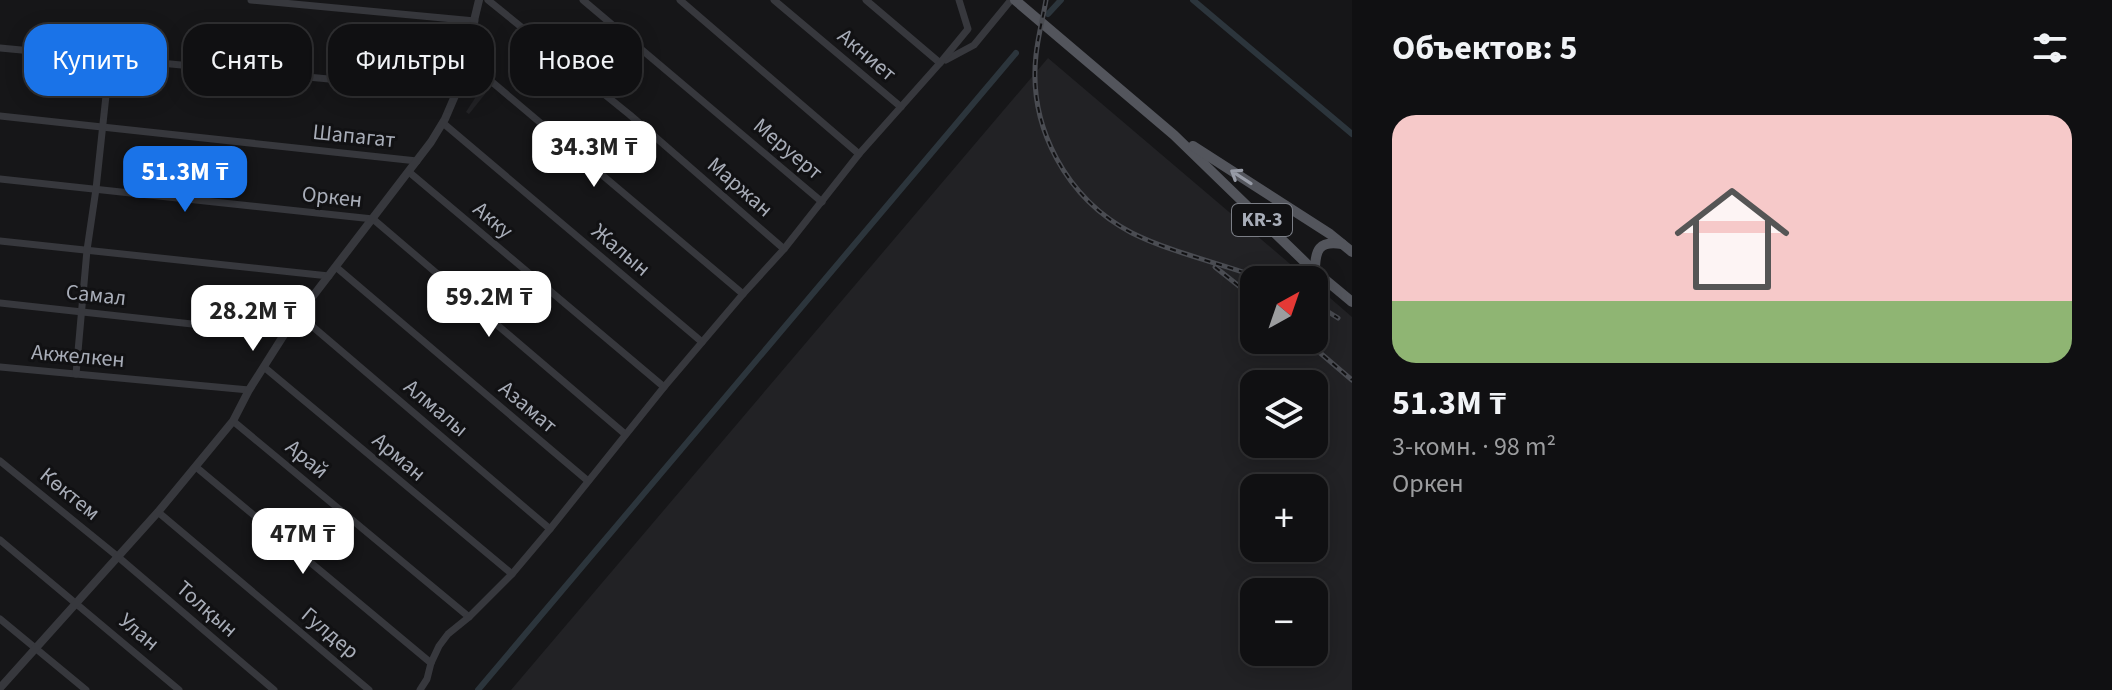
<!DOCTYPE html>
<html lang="ru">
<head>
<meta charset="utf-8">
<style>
  :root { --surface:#101012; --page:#19191b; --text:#f1f3f6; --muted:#9c9d9f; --line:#303032; --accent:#1a73e8 }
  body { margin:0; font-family:"Source Sans 3",sans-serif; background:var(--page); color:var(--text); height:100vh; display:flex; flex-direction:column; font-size:30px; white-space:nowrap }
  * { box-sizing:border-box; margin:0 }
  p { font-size:26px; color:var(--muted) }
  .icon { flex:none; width:44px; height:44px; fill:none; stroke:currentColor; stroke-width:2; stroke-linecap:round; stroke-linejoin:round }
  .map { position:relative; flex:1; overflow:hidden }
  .sheet { display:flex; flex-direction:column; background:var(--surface); width:760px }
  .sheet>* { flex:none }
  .guide { position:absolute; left:24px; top:24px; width:760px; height:72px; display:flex; gap:16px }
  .needle { width:52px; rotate:40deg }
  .controls { position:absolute; left:1240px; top:266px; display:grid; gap:16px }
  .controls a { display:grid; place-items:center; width:88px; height:88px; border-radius:16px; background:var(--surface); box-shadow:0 4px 20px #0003,0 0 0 2px var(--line); font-size:40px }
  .price { position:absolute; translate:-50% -68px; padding:0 18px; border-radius:16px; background:#fff; color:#222; font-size:26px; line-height:52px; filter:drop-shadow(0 2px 4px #0008) }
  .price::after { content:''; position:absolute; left:50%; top:48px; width:24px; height:18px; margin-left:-12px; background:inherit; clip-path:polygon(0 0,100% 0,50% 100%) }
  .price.on { background:var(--accent); color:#fff }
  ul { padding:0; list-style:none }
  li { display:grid; align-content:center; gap:16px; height:424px; padding:0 40px }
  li+li { border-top:2px solid var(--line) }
  li span { display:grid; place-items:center; height:248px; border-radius:24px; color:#555 }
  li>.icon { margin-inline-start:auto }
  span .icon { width:144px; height:144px; fill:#fffc; stroke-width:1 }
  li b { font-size:34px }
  h2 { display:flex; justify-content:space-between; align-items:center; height:96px; padding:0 40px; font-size:34px }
  .chip { padding:0 28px; border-radius:24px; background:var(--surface); box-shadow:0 4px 20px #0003,0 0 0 2px var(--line); font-size:28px; line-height:72px }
  .chip.on { background:var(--accent); color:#fff }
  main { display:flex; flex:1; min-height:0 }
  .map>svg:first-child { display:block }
</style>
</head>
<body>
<main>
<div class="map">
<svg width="1352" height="690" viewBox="0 0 1352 690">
  <rect width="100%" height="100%" fill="#161618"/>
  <!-- built -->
  <g fill="#222225" fill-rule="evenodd">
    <path d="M1048,58L1309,280H1254V340H1314V284L1352,317V690H511ZM1314,384V444H1254V384ZM1254,488H1314V548H1254ZM1254,592H1314V652H1254Z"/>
    <path d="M479,74L493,84L469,114L466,112L477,95L470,89L473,86L471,85Z"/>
  </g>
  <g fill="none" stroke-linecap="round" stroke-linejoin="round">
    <!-- canal -->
    <g stroke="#2c353c" stroke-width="6">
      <path d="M1193,0L1352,134"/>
      <path d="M1048,14L1061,0"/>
      <path d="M478,690L1016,53"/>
    </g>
    <!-- minor -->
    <g stroke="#37383d" stroke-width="7">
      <path d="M251,0L475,21"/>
      <path d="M488,0L630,115L784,249"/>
      <path d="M583,0L822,202"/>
      <path d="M680,0L859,154"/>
      <path d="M774,0L901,107"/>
      <path d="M866,0L940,63"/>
      <path d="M0,48L457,91"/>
      <path d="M466,60L743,294"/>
      <path d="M946,60L974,45L1011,0"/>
      <path d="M0,116L417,161"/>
      <path d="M443,123L702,342"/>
      <path d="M409,172L664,387"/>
      <path d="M0,179L373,219L625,434"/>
      <path d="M0,241L329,276"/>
      <path d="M336,267L588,481"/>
      <path d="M0,303L284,334"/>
      <path d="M299,315L550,529"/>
      <path d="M0,367L249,390"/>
      <path d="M264,367L512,574"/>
      <path d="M76,374L87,250L96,189L110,58"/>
      <path d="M233,421L469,617"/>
      <path d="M0,461L117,556L274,690"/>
      <path d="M196,467L431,663"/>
      <path d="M158,512L369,690"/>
      <path d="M0,540L179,690"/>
      <path d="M0,619L86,690"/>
      <path d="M420,690L427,679L431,663L439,646L448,634L469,617L512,574L550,529L664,387L743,294L784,249L859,154L940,63L968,29L959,0"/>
    </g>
    <!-- tertiary -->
    <path stroke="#37383d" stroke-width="8" d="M0,688L158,512L233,421L249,390L287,330L431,142L445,119L457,91L479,0"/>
    <!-- primary -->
    <g stroke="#53555c" stroke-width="10">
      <path d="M1015,0L1174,135L1310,267L1352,302"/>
      <path d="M1193,146L1330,234L1352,252"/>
      <path d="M1315,271C1315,250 1319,240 1342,244"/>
    </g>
    <!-- rail casing -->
    <g stroke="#4a4c52" stroke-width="5">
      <g id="rail">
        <path d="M1046,0C1043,18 1038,36 1036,55C1028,128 1067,199 1132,233C1172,253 1224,264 1266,280"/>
        <path d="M1215,267L1254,298"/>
        <path d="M1314,303L1338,318"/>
        <path d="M1305,340L1352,380"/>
      </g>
    </g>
    <!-- rail -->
    <use href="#rail" stroke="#111113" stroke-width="2" stroke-dasharray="6" stroke-linecap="butt"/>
  </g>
  <!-- one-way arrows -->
  <defs><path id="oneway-shaft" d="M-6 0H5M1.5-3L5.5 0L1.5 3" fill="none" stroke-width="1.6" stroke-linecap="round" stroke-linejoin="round" transform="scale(2)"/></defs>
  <use stroke="#979ba6" href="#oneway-shaft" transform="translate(1241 177) rotate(-147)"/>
  <g text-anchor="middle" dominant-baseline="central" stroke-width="6" stroke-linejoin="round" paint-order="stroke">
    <!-- shield labels -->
    <rect fill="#111113" stroke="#7b7e86" stroke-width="2" x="1232" y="204" width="60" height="32" rx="6"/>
    <g font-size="20" font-weight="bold" fill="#a8adb8">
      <text x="1262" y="220">KR-3</text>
    </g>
    <!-- street labels -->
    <g font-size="22" fill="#a8adb8" stroke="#111113">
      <text transform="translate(867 55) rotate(40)">Акниет</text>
      <text transform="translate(354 136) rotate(6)">Шапагат</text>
      <text transform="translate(788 149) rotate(40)">Меруерт</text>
      <text transform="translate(740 187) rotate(41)">Маржан</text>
      <text transform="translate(332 197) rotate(6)">Оркен</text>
      <text transform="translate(493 220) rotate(40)">Акку</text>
      <text transform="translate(621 250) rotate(40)">Жалын</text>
      <text transform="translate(96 295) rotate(6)">Самал</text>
      <text transform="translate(78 356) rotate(5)">Акжелкен</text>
      <text transform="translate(528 407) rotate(40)">Азамат</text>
      <text transform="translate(436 408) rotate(40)">Алмалы</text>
      <text transform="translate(399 457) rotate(40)">Арман</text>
      <text transform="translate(307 459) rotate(40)">Арай</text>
      <text transform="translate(70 494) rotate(39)">Көктем</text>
      <text transform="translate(207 609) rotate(41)">Толқын</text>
      <text transform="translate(139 632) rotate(40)">Улан</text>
      <text transform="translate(330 633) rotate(40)">Гулдер</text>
    </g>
  </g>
</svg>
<div class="controls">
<a><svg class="needle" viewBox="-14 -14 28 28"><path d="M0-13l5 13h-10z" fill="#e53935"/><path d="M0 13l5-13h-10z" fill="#9c9d9f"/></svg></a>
<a><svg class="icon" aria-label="layers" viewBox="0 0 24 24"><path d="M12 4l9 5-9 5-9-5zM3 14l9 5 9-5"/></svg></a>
<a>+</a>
<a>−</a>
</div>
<b class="price" style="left:594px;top:189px">34.3M ₸</b>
<b class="price on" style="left:185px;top:214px">51.3M ₸</b>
<b class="price" style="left:489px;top:339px">59.2M ₸</b>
<b class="price" style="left:253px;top:353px">28.2M ₸</b>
<b class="price" style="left:303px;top:576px">47M ₸</b>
<div class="guide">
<a class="chip on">Купить</a>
<a class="chip">Снять</a>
<a class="chip">Фильтры</a>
<a class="chip">Новое</a>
</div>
</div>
<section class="sheet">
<h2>Объектов: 5<svg class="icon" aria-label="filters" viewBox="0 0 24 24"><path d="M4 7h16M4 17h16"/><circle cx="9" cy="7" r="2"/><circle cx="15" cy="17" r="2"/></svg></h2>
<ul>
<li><span style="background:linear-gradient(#f6c9c9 75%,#8fb573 0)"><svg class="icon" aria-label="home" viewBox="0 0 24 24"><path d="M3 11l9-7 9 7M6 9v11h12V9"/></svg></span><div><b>51.3M ₸</b><p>3-комн. · 98 m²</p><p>Оркен</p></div></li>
</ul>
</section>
</main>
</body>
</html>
